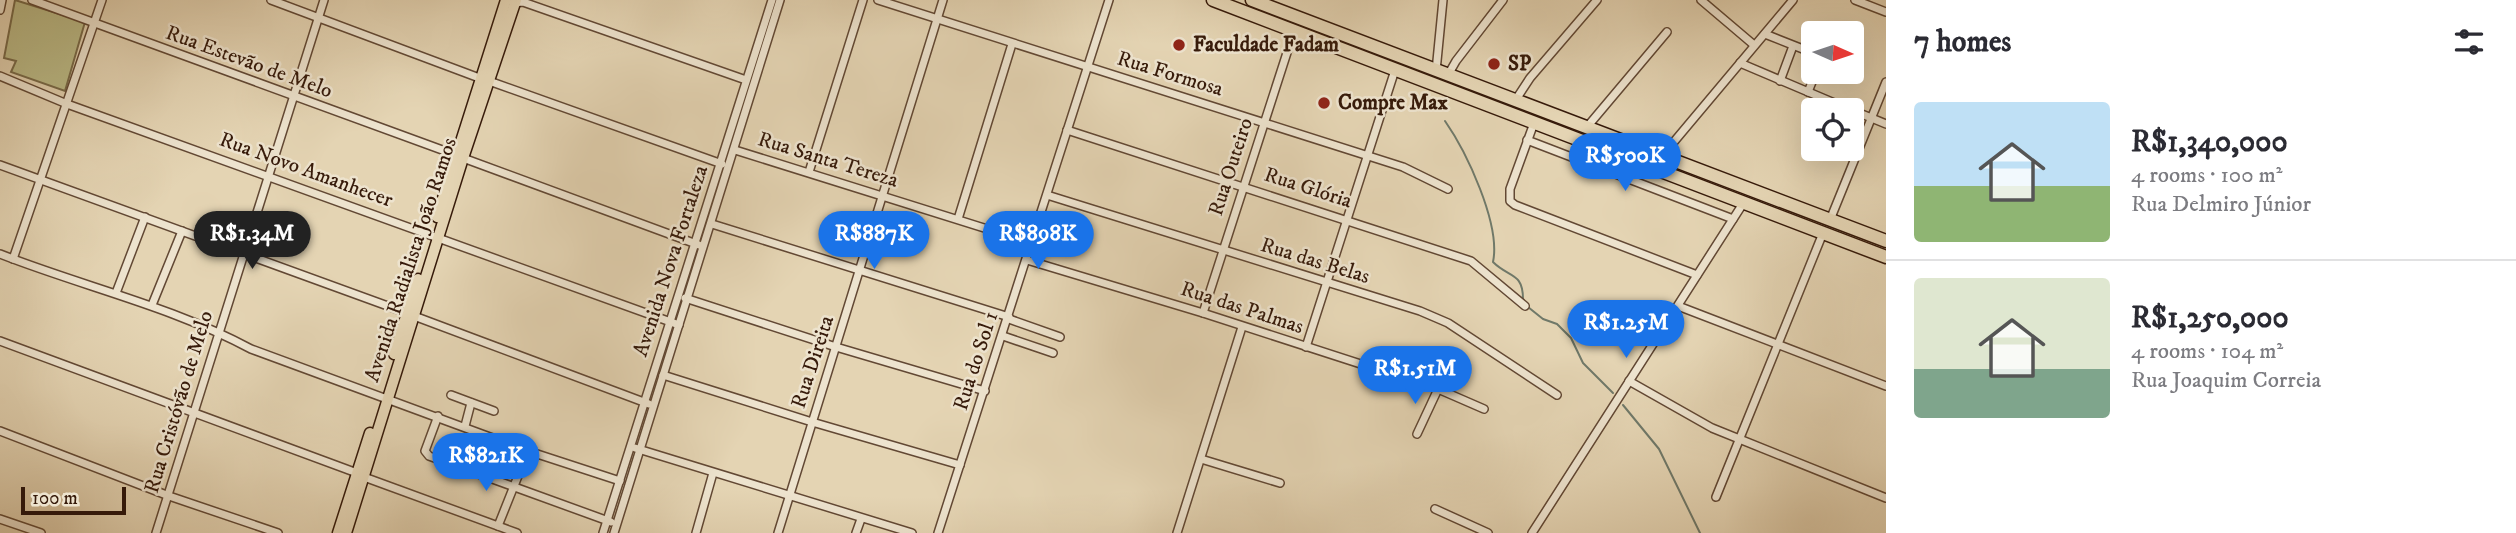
<!DOCTYPE html>
<html lang="en">
<head>
<meta charset="utf-8">
<style>
  :root { --surface:#fff; --page:#f7f7f7; --text:#2b2b33; --muted:#7c7c81; --line:#e1e1e2; --accent:#1a73e8 }
  body { margin:0; font-family:"IM FELL DW Pica",serif; background:var(--page); color:var(--text); height:100vh; display:flex; flex-direction:column; font-size:26px; white-space:nowrap }
  * { box-sizing:border-box; margin:0 }
  p { font-size:23px; color:var(--muted) }
  .icon { flex:none; width:38px; height:38px; fill:none; stroke:currentColor; stroke-width:2; stroke-linecap:round; stroke-linejoin:round }
  .map { position:relative; flex:1; overflow:hidden }
  .side { display:flex; flex-direction:column; background:var(--surface); width:630px }
  .side>* { flex:none }
  .needle { width:46px; rotate:93deg }
  .tools { position:absolute; left:1801px; top:21px; display:grid; gap:14px }
  .tools a { display:grid; place-items:center; width:63px; height:63px; border-radius:7px; background:var(--surface); box-shadow:0 7px 28px #0002; font-size:35px }
  .scale { position:absolute; left:21px; bottom:18px; width:105px; box-sizing:border-box; padding-left:7px; border:4px solid #361a0a; border-top:0; font-size:19px; line-height:24px; white-space:nowrap; color:#361a0a; -webkit-text-stroke:5px #ede3ce; paint-order:stroke }
  .price { position:absolute; translate:-50% -60px; padding:0 16px; border-radius:24px; background:var(--accent); color:#fff; font-size:23px; line-height:46px; filter:drop-shadow(0 2px 4px #0008) }
  .price::after { content:''; position:absolute; left:50%; top:42px; width:21px; height:16px; margin-left:-10px; background:inherit; clip-path:polygon(0 0,100% 0,50% 100%) }
  .price.current { background:#222; color:#fff }
  ul { padding:0; list-style:none }
  li { display:flex; align-items:center; gap:21px; height:175px; padding:0 28px }
  li+li { border-top:2px solid var(--line) }
  li span { display:grid; place-items:center; flex:none; width:196px; height:140px; border-radius:7px; color:#555 }
  li>.icon { margin-inline-start:auto }
  span .icon { width:84px; height:84px; fill:#fffc; stroke-width:1 }
  li b { font-size:30px }
  h2 { display:flex; justify-content:space-between; align-items:center; height:84px; padding:0 28px; font-size:30px }
  main { display:flex; flex:1; min-height:0 }
  .map>svg:first-child { display:block }
</style>
</head>
<body>
<main>
<div class="map">
<svg width="1886" height="533" viewBox="0 0 1886 533">
  <rect width="100%" height="100%" fill="#e4d4b3"/>
  <filter id="stains"><feTurbulence type="fractalNoise" baseFrequency=".00286" numOctaves="4"/><feColorMatrix values="0 0 0 0 .2 0 0 0 0 .09 0 0 0 0 .02 0 0 0 .5 -.17"/></filter>
  <radialGradient id="worn" r=".72"><stop offset=".6" stop-color="#630" stop-opacity="0"/><stop offset="1" stop-color="#630" stop-opacity=".3"/></radialGradient>
  <!-- grass -->
  <path fill="#bb8" stroke="#786a49" stroke-width="2" d="M15,0L85,22L65,91L11,72L16,61L4,58Z"/>
  <g fill="none" stroke-linecap="round" stroke-linejoin="round">
    <!-- stream -->
    <g stroke="#707969" stroke-width="2">
      <path d="M1445,121C1466,151 1501,224 1493,262C1509,278 1523,272 1523,299"/>
      <path d="M1528,307L1543,319L1557,324L1571,338L1583,363L1613,393"/>
      <path d="M1623,405L1659,449L1700,533"/>
    </g>
    <!-- minor casing -->
    <g stroke="#624834" stroke-width="10">
      <g id="minor">
        <path d="M32,0L456,155"/>
        <path d="M271,0L482,79"/>
        <path d="M878,0L1403,167L1448,189"/>
        <path d="M1701,0L1754,45"/>
        <path d="M1855,0L1886,12"/>
        <path d="M513,3L523,2L746,80"/>
        <path d="M0,10L2,0"/>
        <path d="M1765,34L1813,53"/>
        <path d="M1740,63L1851,110"/>
        <path d="M1436,71L1443,0"/>
        <path d="M1448,75L1456,61L1503,0"/>
        <path d="M0,76L67,104L679,325"/>
        <path d="M489,81L722,164"/>
        <path d="M1780,81L1793,46"/>
        <path d="M1808,92L1816,72"/>
        <path d="M1515,101L1530,78L1597,0"/>
        <path d="M1852,110L1886,124"/>
        <path d="M1534,123L1510,189V201L1515,205L1697,275"/>
        <path d="M1587,127L1667,32"/>
        <path d="M1067,130L1471,261L1525,306"/>
        <path d="M1527,140L1733,219"/>
        <path d="M735,150L1032,243"/>
        <path d="M1662,156L1793,0"/>
        <path d="M463,158L699,245"/>
        <path d="M0,165L407,313"/>
        <path d="M809,172L863,0"/>
        <path d="M1047,195L1420,311L1448,323L1557,395"/>
        <path d="M958,219L1012,44"/>
        <path d="M1830,220L1886,82"/>
        <path d="M712,224L1009,317"/>
        <path d="M0,254C84,287 171,306 251,349L528,451L620,481"/>
        <path d="M13,259L102,0"/>
        <path d="M1027,260L1203,313L1438,389L1484,409"/>
        <path d="M116,293L145,217"/>
        <path d="M685,298L836,347L985,391"/>
        <path d="M152,305L182,231"/>
        <path d="M1678,306L1886,386"/>
        <path d="M1203,313L1294,31"/>
        <path d="M414,316L649,404"/>
        <path d="M1009,319L1060,337"/>
        <path d="M1003,336L1053,353"/>
        <path d="M0,341L357,473"/>
        <path d="M1306,347L1395,70"/>
        <path d="M663,375L812,422L960,465"/>
        <path d="M1629,381L1712,428L1886,498"/>
        <path d="M451,395L494,411"/>
        <path d="M438,416L425,451L429,456L611,522"/>
        <path d="M465,426L471,403"/>
        <path d="M0,431L169,496L278,533"/>
        <path d="M1417,434L1438,389"/>
        <path d="M635,448L912,533"/>
        <path d="M1201,459L1280,483"/>
        <path d="M364,477L517,533"/>
        <path d="M1716,497L1823,233"/>
        <path d="M1435,509L1488,533"/>
        <path d="M0,519L41,533"/>
        <path d="M498,526L528,451"/>
        <path d="M156,533L324,0"/>
        <path d="M603,533L772,0"/>
        <path d="M614,533L780,0"/>
        <path d="M696,533L713,473"/>
        <path d="M778,533L943,0"/>
        <path d="M856,533L861,519"/>
        <path d="M938,533L1109,0"/>
        <path d="M1177,533L1242,327"/>
        <path d="M1532,533L1744,202"/>
      </g>
    </g>
    <!-- primary casing -->
    <g stroke="#361a0a" stroke-width="13">
      <g id="primary">
        <path d="M437,217L506,0"/>
        <path d="M394,354L418,279"/>
        <path d="M338,533L370,433"/>
        <path d="M346,533L463,158L516,0"/>
      </g>
    </g>
    <!-- trunk casing -->
    <g stroke="#361a0a" stroke-width="15">
      <g id="trunk">
        <path d="M1213,0L1886,257"/>
        <path d="M1252,0L1886,241"/>
      </g>
    </g>
    <!-- minor -->
    <use href="#minor" stroke="#ede3ce" stroke-width="7"/>
    <!-- primary -->
    <use href="#primary" stroke="#e4d4b3" stroke-width="10"/>
    <!-- trunk -->
    <use href="#trunk" stroke="#e4d4b3" stroke-width="12"/>
  </g>
  <!-- markers -->
  <g fill="#8f2418" stroke="#ede3ce" stroke-width="2.5">
    <circle cx="1179" cy="45" r="7"/>
    <circle cx="1494" cy="64" r="7"/>
    <circle cx="1324" cy="103" r="7"/>
  </g>
  <g text-anchor="middle" dominant-baseline="central" stroke-width="5" stroke-linejoin="round" paint-order="stroke">
    <!-- poi labels -->
    <g font-size="21" font-weight="bold" fill="#361a0a" stroke="#ede3ce" text-anchor="start">
      <text x="1193" y="45">Faculdade Fadam</text>
      <text x="1508" y="64">SP</text>
      <text x="1338" y="103">Compre Max</text>
    </g>
    <!-- street labels -->
    <g font-size="21" fill="#361a0a" stroke="#ede3ce">
      <text transform="translate(249 62) rotate(20)">Rua Estevão de Melo</text>
      <text transform="translate(1170 74) rotate(17)">Rua Formosa</text>
      <text transform="translate(828 160) rotate(17)">Rua Santa Tereza</text>
      <text transform="translate(1231 167) rotate(-72)">Rua Outeiro</text>
      <text transform="translate(306 170) rotate(20)">Rua Novo Amanhecer</text>
      <text transform="translate(1308 188) rotate(18)">Rua Glória</text>
      <text transform="translate(411 260) rotate(-72)">Avenida Radialista João Ramos</text>
      <text transform="translate(671 261) rotate(-72)">Avenida Nova Fortaleza</text>
      <text transform="translate(1315 261) rotate(17)">Rua das Belas</text>
      <text transform="translate(1242 308) rotate(18)">Rua das Palmas</text>
      <text transform="translate(976 361) rotate(-72)">Rua do Sol 1</text>
      <text transform="translate(813 362) rotate(-72)">Rua Direita</text>
      <text transform="translate(179 402) rotate(-73)">Rua Cristóvão de Melo</text>
    </g>
  </g>
  <rect width="100%" height="100%" filter="url(#stains)"/>
  <rect width="100%" height="100%" fill="url(#worn)"/>
</svg>
<div class="tools">
<a><svg class="needle" viewBox="-14 -14 28 28"><path d="M0-13l5 13h-10z" fill="#e53935"/><path d="M0 13l5-13h-10z" fill="#7c7c81"/></svg></a>
<a><svg class="icon" aria-label="locate" viewBox="0 0 24 24"><circle cx="12" cy="12" r="6"/><path d="M12 2v4M12 18v4M2 12h4M18 12h4"/></svg></a>
</div>
<div class="scale">100 m</div>
<b class="price" style="left:1625px;top:193px">R$500K</b>
<b class="price current" style="left:252px;top:271px">R$1.34M</b>
<b class="price" style="left:874px;top:271px">R$887K</b>
<b class="price" style="left:1038px;top:271px">R$898K</b>
<b class="price" style="left:1626px;top:360px">R$1.25M</b>
<b class="price" style="left:1415px;top:406px">R$1.51M</b>
<b class="price" style="left:486px;top:493px">R$821K</b>
</div>
<section class="side">
<h2>7 homes<svg class="icon" aria-label="filters" viewBox="0 0 24 24"><path d="M4 7h16M4 17h16"/><circle cx="9" cy="7" r="2"/><circle cx="15" cy="17" r="2"/></svg></h2>
<ul>
<li><span style="background:linear-gradient(#bfe0f5 60%,#8fb573 0)"><svg class="icon" aria-label="home" viewBox="0 0 24 24"><path d="M3 11l9-7 9 7M6 9v11h12V9"/></svg></span><div><b>R$1,340,000</b><p>4 rooms · 100 m²</p><p>Rua Delmiro Júnior</p></div></li>
<li><span style="background:linear-gradient(#dfe7d0 65%,#7fa58c 0)"><svg class="icon" aria-label="home" viewBox="0 0 24 24"><path d="M3 11l9-7 9 7M6 9v11h12V9"/></svg></span><div><b>R$1,250,000</b><p>4 rooms · 104 m²</p><p>Rua Joaquim Correia</p></div></li>
</ul>
</section>
</main>
</body>
</html>
